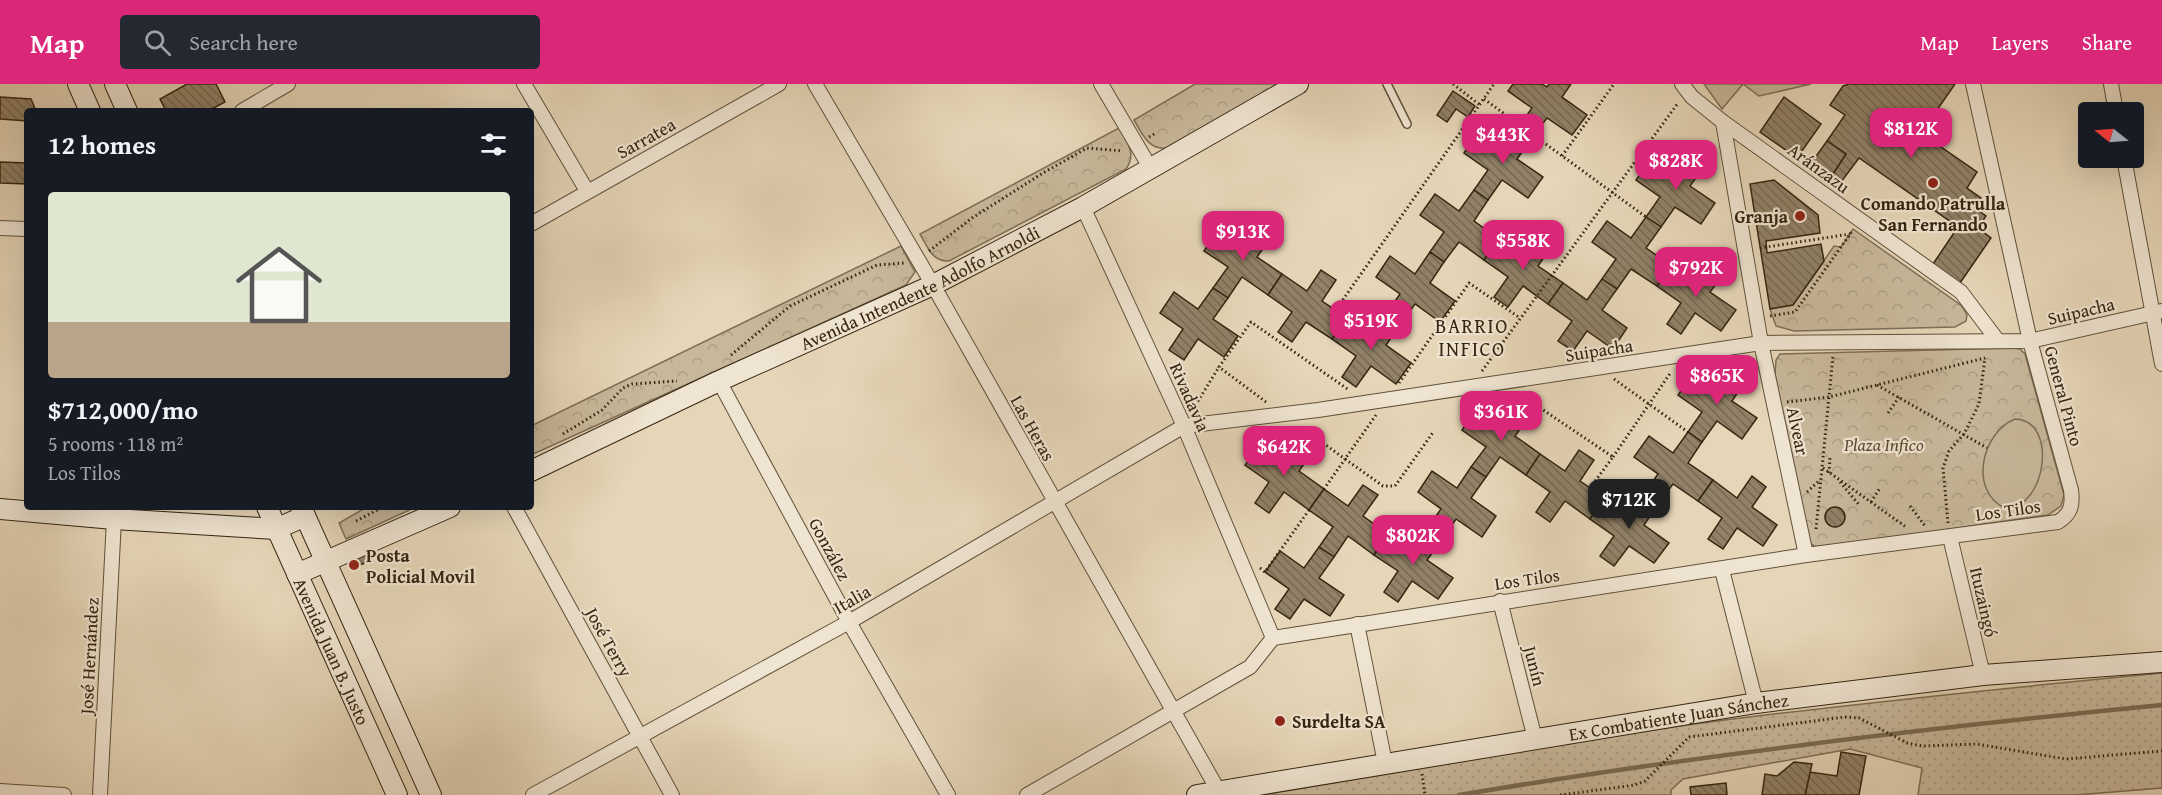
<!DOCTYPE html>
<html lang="en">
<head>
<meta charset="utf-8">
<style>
  :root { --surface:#171b24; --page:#242831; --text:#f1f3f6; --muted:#9ea1a6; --line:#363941; --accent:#db2777 }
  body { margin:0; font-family:"Gentium Book Plus",serif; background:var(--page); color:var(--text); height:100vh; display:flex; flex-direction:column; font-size:22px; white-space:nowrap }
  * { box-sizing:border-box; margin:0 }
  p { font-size:20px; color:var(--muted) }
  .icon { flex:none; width:33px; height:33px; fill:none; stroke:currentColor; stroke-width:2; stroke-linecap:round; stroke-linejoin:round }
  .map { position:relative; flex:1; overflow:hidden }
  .panel { position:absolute; left:24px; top:24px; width:510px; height:402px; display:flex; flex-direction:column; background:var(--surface); border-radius:6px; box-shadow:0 6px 24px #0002 }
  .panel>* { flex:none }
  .needle { width:39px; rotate:287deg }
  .controls { position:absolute; left:2078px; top:18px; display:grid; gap:12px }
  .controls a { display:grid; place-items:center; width:66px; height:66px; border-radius:6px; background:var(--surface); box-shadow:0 6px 24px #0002; font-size:30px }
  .price { position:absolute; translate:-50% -51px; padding:0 14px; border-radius:12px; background:var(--accent); color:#fff; font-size:20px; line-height:39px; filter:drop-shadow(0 2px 3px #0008) }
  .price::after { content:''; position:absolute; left:50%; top:36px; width:18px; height:14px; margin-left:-9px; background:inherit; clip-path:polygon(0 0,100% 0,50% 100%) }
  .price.current { background:#222; color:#fff }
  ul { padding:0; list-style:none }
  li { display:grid; align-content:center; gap:12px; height:318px; padding:0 24px }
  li+li { border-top:2px solid var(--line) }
  li span { display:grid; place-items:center; height:186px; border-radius:6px; color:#555 }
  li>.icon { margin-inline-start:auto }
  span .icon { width:108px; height:108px; fill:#fffc; stroke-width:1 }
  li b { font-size:26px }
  h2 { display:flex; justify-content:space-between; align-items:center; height:72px; padding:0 24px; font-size:26px }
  header { display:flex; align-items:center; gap:36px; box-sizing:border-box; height:84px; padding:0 30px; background:var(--accent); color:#fff }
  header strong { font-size:28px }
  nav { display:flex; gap:33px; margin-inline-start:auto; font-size:21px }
  .search { width:420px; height:54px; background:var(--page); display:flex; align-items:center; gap:15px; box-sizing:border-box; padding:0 21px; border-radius:6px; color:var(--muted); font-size:22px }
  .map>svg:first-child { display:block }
</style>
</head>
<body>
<header>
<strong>Map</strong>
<div class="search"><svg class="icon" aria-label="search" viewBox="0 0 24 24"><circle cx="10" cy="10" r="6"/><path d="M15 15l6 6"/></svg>Search here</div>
<nav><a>Map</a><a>Layers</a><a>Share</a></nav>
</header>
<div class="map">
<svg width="2162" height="711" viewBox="0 0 2162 711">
  <defs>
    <pattern id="grass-dots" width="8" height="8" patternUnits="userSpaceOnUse" patternTransform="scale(1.5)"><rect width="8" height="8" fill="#c8b89b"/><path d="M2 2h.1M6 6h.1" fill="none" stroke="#ac9e84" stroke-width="1.8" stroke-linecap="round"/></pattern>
    <pattern id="forest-crowns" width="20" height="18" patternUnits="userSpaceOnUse" patternTransform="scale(1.5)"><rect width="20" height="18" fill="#c8b89b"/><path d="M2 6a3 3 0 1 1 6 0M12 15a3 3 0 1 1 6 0" fill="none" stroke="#ac9e84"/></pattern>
    <pattern id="building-back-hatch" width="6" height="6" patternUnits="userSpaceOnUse" patternTransform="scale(1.5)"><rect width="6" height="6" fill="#918167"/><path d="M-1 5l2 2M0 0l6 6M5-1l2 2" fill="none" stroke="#776953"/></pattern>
  </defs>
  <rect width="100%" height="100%" fill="#e6d6b8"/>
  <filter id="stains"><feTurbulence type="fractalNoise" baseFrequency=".00333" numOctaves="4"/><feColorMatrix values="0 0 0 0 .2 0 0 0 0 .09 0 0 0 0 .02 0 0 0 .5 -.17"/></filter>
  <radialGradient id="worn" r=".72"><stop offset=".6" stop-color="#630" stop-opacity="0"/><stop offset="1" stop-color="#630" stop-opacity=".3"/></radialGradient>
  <!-- grass -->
  <path fill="url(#grass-dots)" stroke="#7e6e56" stroke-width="1.5" d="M2162,589V704L2076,711H1918L1922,684L1850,665L1683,695L1671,706V711H1260C1415,684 1570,656 1725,636C1871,618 2016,603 2162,589Z"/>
  <!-- forest -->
  <g fill="url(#forest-crowns)" stroke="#7e6e56" stroke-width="1.5">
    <path d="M1195,0H1282L1166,64C1148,66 1142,49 1134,36Z"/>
    <path d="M1119,44C1127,58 1137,70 1126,85L949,177C932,178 927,162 920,150Z"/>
    <path d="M1853,145L1962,222L1967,231L1966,237L1955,243L1794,247L1776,242L1770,225L1793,221L1834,162L1841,163Z"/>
    <path d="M901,162L915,188L906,201L531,371V342Z"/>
    <path d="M2013,264L2020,265L2025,270L2064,411L2061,422L2048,431L1818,464L1808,458L1775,290L1776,276L1780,270Z"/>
    <path d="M367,423H416L346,455L339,439Z"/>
  </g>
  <!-- pitch -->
  <g fill="#c8b89b" stroke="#7e6e56" stroke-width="1.5">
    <path d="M1704,0H1811L1759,12L1743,0L1722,25Z"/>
    <path d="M2015,335C2059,336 2046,426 2005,424C1968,407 1982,348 2015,335Z"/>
  </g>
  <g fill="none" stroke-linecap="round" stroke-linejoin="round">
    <!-- stream -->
    <path stroke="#7a6b53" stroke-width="4.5" d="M1459,711C1692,672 1927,644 2162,621"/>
  </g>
  <!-- building -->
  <g fill="url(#building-back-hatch)" stroke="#342510" stroke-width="1.5">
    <path d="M187,0H216L225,18L208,27H166L160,15Z"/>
    <path d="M1513,0H1542L1547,3L1549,0H1571L1562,13L1587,31L1572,51L1547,34L1532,54L1518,44L1532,24L1508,7Z"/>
    <path d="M1849,0H1955L1921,49L1977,88L1967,104L1981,114L1975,124L1986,132L1978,144L1991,154L1960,199L1933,180L1958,143L1859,74L1838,102L1829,96L1846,70L1827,57L1845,31L1830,21L1843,2Z"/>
    <path d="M1453,7L1475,22L1468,33L1456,25L1447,38L1437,31Z"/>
    <path d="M0,13L31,15L36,27H27V37L0,35Z"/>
    <path d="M1784,13L1821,40L1797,74L1760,48Z"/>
    <path d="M1518,44L1532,54L1517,75L1543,93L1528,114L1502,96L1488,116L1474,106L1488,86L1464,69L1478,48L1503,65Z"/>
    <path d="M1827,57L1846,70L1829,96L1809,82Z"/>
    <path d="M1690,71L1705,81L1690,102L1715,119L1701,140L1675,123L1661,143L1646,133L1660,113L1636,96L1651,75L1675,92Z"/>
    <path d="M0,78L27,79V100L0,99Z"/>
    <path d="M1774,96L1818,131L1820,149L1766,157L1767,169L1821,160L1824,177L1793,221L1770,225L1750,100Z"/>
    <path d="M1474,106L1488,116L1474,137L1499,155L1484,176L1459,158L1444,178L1430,168L1444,148L1420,131L1435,110L1459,127Z"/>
    <path d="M1646,133L1661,143L1646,164L1671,181L1657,202L1631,185L1617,205L1602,195L1616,175L1592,158L1607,137L1631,154Z"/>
    <path d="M1257,142L1272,152L1257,173L1282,190L1268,211L1242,193L1228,214L1213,204L1228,183L1204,167L1218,146L1243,163Z"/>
    <path d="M1538,151L1552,161L1538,182L1563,199L1548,220L1523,202L1508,223L1494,213L1508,193L1484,176L1499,155L1523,172Z"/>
    <path d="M1430,168L1444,178L1430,199L1455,217L1440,238L1415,220L1400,241L1386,230L1400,210L1376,193L1390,172L1415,190Z"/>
    <path d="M1710,177L1725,188L1710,208L1736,226L1721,247L1695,229L1681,250L1667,240L1681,219L1657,202L1671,181L1696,199Z"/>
    <path d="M1321,186L1336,196L1322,217L1347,234L1332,255L1306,238L1292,258L1278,248L1292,228L1268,211L1282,190L1307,207Z"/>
    <path d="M1602,195L1617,205L1602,226L1627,244L1613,265L1587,247L1573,267L1558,257L1572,237L1548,220L1563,199L1587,216Z"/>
    <path d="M1213,204L1228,214L1213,235L1238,252L1224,273L1198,255L1184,276L1169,266L1183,245L1160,229L1174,208L1198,225Z"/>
    <path d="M1386,230L1400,241L1386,261L1411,279L1396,300L1371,282L1356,303L1342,293L1356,272L1332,255L1347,234L1371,252Z"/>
    <path d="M1732,286L1746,296L1732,317L1757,334L1742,355L1717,337L1702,358L1688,348L1702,328L1678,311L1693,290L1717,307Z"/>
    <path d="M1515,321L1530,331L1515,352L1540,370L1526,391L1500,373L1486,393L1471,383L1486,363L1462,346L1476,325L1501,342Z"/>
    <path d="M1688,348L1702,358L1688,379L1713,396L1698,417L1673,400L1658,420L1644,410L1658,390L1634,373L1649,352L1673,369Z"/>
    <path d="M1299,357L1313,367L1299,387L1324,405L1309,426L1284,408L1269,429L1255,419L1269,398L1245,381L1260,361L1284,378Z"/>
    <path d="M1579,366L1594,376L1580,397L1605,414L1590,435L1565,417L1550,438L1536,428L1550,408L1526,391L1540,370L1565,387Z"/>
    <path d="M1471,383L1486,393L1471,414L1496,432L1482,453L1456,435L1442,456L1427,445L1441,425L1418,408L1432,387L1457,404Z"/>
    <path d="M1752,392L1766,403L1752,423L1777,441L1763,462L1737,444L1723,465L1708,455L1722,434L1698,417L1713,396L1737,414Z"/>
    <path d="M1363,401L1378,411L1363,432L1388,450L1374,471L1348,452L1334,473L1319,463L1333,443L1309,426L1324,405L1348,422Z"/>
    <path d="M1644,410L1658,420L1644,441L1669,459L1654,479L1629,462L1614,482L1600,472L1614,452L1590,435L1605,414L1629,431Z"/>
    <circle cx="1835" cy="433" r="10"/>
    <path d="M1427,445L1442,456L1427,476L1453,494L1438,515L1412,497L1398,518L1384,508L1398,487L1374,471L1388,450L1413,467Z"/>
    <path d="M1319,463L1334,473L1319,494L1344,511L1330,532L1304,515L1290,535L1275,525L1289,505L1265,488L1280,467L1304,484Z"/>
    <path d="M366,469L369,477L351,485L347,477Z"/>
    <path d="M1841,668L1866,672L1859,711H1805L1810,688L1837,692Z"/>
    <path d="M1794,678L1812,680L1805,711H1762L1765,690L1777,692Z"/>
    <path d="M1726,699L1727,711H1691L1690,703Z"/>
  </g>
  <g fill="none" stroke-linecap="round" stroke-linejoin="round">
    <!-- lane casing -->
    <g stroke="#60513a" stroke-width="10">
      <path id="lane" d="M1387,0L1407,40"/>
    </g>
    <!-- street casing -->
    <g stroke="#60513a" stroke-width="16">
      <g id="street">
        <path d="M524,0L587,107"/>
        <path d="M815,0L933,201L1218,706"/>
        <path d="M1101,0L1151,85"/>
        <path d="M1682,0L1692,13L1723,38L1961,208L1998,257"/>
        <path d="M2111,0L2116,28"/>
        <path d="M242,27L288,0"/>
        <path d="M1723,38L1761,259L1806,471"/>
        <path d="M2124,74L2162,280"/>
        <path d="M1083,123L1184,342L1273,554"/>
        <path d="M531,140L779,0"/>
        <path d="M0,144L27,145"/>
        <path d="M719,297L849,538L948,711"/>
        <path d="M514,423L672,711"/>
        <path d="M1950,453L1983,591"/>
        <path d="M1722,486L1756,619"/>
        <path d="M1500,517L1535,655"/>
        <path d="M1357,540L1385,679"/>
        <path d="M0,707L64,711"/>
        <path d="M100,711L114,435"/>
        <path d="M533,711L849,538L1184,342L1318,326L1761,259L2030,257L2162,227"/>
        <path d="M1027,711L1250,583L1273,554L1806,471L2058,438C2071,430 2073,421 2071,406L2030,257L1973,0"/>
      </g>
    </g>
    <!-- secondary casing -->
    <g stroke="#342510" stroke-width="22">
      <g id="secondary">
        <path d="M78,0L90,27"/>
        <path d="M115,0L127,27"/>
        <path id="s1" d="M531,387L719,297L933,201L1083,123L1298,0"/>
        <path id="s2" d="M267,423L397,711"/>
        <path d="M301,423L431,711"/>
        <path d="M0,425L114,435L276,445L305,432"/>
        <path d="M297,490L450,423"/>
        <path id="s3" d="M1197,711L1756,619L1983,591L2162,578"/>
      </g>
    </g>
    <!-- path -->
    <g stroke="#342510" stroke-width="3" stroke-dasharray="1.5 3" stroke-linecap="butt">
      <path d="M1453,0L1480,21"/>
      <path d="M1484,15L1646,133"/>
      <path d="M1149,53L1156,49"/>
      <path d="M1562,72L1614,0"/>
      <path d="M1760,164L1850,150"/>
      <path d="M929,167L972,134L1043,89L1087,64L1123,67"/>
      <path d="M1335,227L1494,0"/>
      <path d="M1770,232L1795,228L1853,146"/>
      <path d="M731,271L790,222L877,181L904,179"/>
      <path d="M1482,287L1678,19"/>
      <path d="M1614,295L1688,348"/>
      <path d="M1399,299L1469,199L1520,234"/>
      <path d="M1877,301L1987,364"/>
      <path d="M1521,311L1613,373L1590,404"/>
      <path d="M1266,318L1219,283L1251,238L1349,306"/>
      <path d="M1787,318L1829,313L1833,272"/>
      <path d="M1193,325L1219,283"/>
      <path d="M1888,329L1899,313"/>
      <path d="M1376,331L1345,375L1383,402H1395L1434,347"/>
      <path d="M1301,343L1345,375L1324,405"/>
      <path d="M563,350L602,326L623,304L632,300L677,297"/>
      <path d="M1613,373L1671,288"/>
      <path d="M1823,384L1906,443"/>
      <path d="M1829,389L1830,374"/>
      <path d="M1840,398L1860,422"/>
      <path d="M1807,408L1820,396"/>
      <path d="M1871,418L1880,404"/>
      <path d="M1910,422L1925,442"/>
      <path d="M356,437L383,423"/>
      <path d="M1948,439L1943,384L1949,367L1964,350L1979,320L1985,274"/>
      <path d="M1816,445L1829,313L1985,274"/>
      <path d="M1260,484L1265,488L1309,426"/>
      <path d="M1422,690L1425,711"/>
      <path d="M1560,711L1635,701L1645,697L1689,653L1845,633L1859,634L1907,659L1922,662L1977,660L2066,675L2162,667"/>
    </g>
    <!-- lane -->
    <use href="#lane" stroke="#efe4d1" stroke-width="7"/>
    <!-- street -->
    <use href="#street" stroke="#efe4d1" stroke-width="14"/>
    <!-- secondary -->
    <use href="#secondary" stroke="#efe4d1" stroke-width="20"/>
  </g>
  <!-- markers -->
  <g fill="#8f2418" stroke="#efe4d1" stroke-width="2">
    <circle cx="1933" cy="99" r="6"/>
    <circle cx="1800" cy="132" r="6"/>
    <circle cx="354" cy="481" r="6"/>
    <circle cx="1280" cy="637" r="6"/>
  </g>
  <g text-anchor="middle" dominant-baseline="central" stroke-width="4.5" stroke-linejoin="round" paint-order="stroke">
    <!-- street labels -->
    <g font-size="18" fill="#342510" stroke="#efe4d1">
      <text transform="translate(646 54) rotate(-29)">Sarratea</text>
      <text transform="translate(1819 84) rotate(36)">Aránzazu</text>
      <text stroke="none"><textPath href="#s1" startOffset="430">Avenida Intendente Adolfo Arnoldi</textPath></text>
      <text transform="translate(2081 227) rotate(-13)">Suipacha</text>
      <text transform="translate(1599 266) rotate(-9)">Suipacha</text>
      <text transform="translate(2064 312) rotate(75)">General Pinto</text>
      <text transform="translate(1190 313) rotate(66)">Rivadavia</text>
      <text transform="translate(1033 344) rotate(61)">Las Heras</text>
      <text transform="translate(1798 347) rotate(78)">Alvear</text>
      <text transform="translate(2008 426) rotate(-8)">Los Tilos</text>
      <text transform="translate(830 465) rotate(62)">González</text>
      <text transform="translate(1527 495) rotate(-8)">Los Tilos</text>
      <text transform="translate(852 515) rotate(-30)">Italia</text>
      <text transform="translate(1984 518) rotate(77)">Ituzaingó</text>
      <text transform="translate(609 558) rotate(61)">José Terry</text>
      <text stroke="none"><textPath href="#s2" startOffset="158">Avenida Juan B. Justo</textPath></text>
      <text transform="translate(89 572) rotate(-87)">José Hernández</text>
      <text transform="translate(1535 582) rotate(75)">Junín</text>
      <text stroke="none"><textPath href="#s3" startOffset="488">Ex Combatiente Juan Sánchez</textPath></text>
    </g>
    <!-- poi labels -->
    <g font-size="18" font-weight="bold" fill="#342510" stroke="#efe4d1" text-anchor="start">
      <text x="1933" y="119" text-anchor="middle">Comando Patrulla<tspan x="1933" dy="21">San Fernando</tspan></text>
      <text x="1788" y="132" text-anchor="end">Granja</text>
      <text x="366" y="471">Posta<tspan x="366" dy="21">Policial Movil</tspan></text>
      <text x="1292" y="637">Surdelta SA</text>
    </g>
    <!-- park labels -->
    <g font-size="18" font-style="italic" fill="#594a33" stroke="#efe4d1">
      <text x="1884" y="360">Plaza Infico</text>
    </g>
    <!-- neighbourhood labels -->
    <g font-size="20" letter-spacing="1.5" fill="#342510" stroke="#efe4d1">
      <text x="1472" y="241">BARRIO<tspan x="1472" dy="23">INFICO</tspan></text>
    </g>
  </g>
  <rect width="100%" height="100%" filter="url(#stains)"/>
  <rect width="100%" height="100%" fill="url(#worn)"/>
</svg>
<div class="controls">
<a><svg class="needle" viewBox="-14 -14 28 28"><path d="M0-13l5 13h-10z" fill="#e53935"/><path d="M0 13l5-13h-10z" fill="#9ea1a6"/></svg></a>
</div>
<b class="price" style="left:1911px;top:75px">$812K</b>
<b class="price" style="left:1503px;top:81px">$443K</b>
<b class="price" style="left:1676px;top:107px">$828K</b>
<b class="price" style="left:1243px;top:178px">$913K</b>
<b class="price" style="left:1523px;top:187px">$558K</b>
<b class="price" style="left:1696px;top:214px">$792K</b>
<b class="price" style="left:1371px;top:267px">$519K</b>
<b class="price" style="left:1717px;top:322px">$865K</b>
<b class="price" style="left:1501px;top:358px">$361K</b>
<b class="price" style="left:1284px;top:393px">$642K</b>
<b class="price current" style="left:1629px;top:446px">$712K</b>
<b class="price" style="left:1413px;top:482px">$802K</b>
<section class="panel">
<h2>12 homes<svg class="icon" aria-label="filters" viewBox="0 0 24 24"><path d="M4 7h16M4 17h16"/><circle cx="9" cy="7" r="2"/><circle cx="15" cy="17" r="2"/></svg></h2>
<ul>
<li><span style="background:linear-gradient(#dfe7d0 70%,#b9a48a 0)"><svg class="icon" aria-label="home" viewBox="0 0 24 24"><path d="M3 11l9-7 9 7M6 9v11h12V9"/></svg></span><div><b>$712,000/mo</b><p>5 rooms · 118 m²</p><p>Los Tilos</p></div></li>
</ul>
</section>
</div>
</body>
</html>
